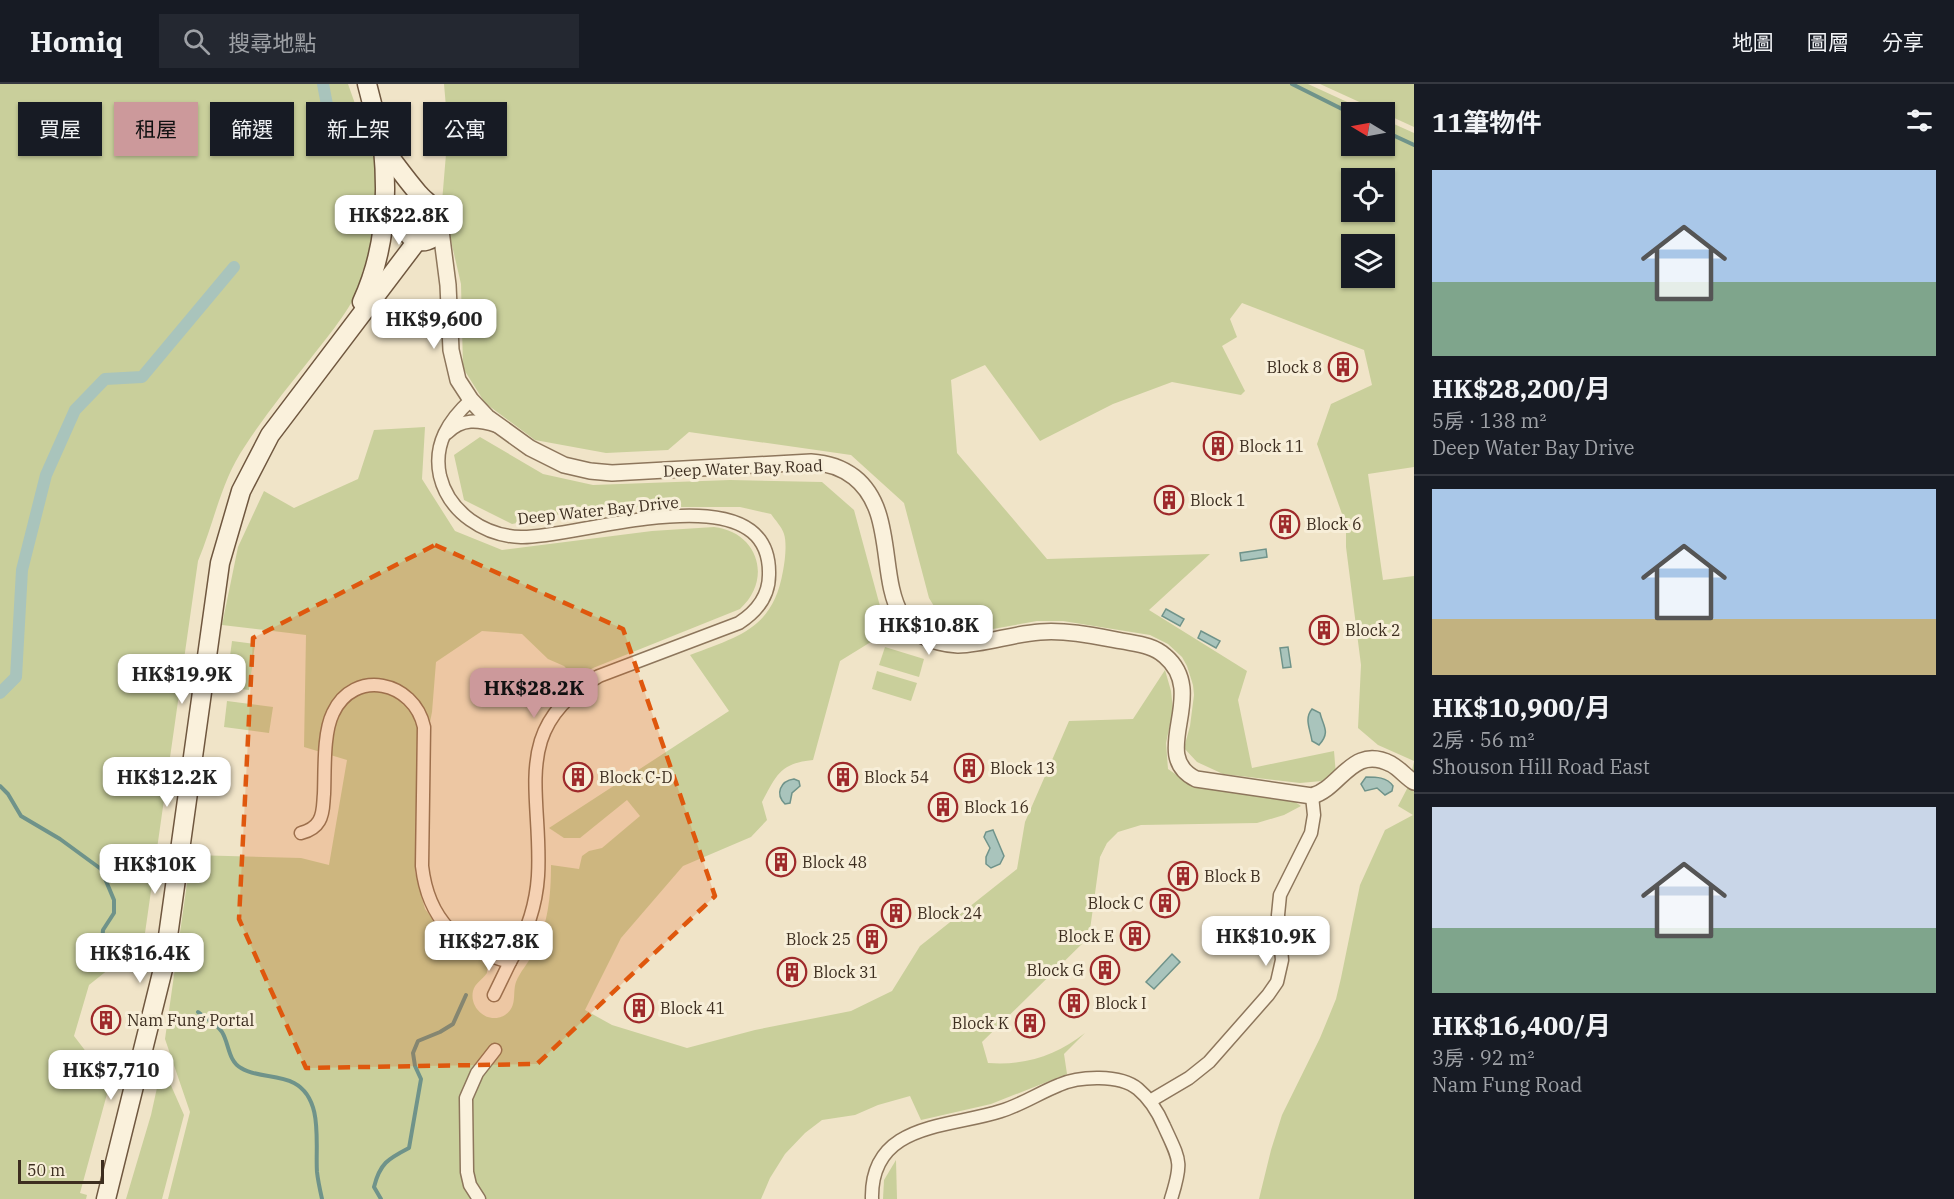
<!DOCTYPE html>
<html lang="zh-TW">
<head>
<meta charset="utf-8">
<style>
  :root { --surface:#171b24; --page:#242831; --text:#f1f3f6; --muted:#9ea1a6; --line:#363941; --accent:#cc999b }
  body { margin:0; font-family:"IBM Plex Serif","Noto Sans TC",serif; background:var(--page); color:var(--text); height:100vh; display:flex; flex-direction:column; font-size:22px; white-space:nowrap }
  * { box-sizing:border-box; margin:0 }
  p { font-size:20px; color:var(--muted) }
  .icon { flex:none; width:33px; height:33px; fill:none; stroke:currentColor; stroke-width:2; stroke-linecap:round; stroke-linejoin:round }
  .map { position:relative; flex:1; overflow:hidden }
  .sheet { display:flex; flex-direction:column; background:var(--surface); width:540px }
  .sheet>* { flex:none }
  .hud { position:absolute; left:18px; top:18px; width:570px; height:54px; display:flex; gap:12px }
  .needle { width:39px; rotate:280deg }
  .tools { position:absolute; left:1341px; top:18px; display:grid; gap:12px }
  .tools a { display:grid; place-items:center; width:54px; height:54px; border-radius:0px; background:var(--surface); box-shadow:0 2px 4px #0004; font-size:30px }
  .scale { position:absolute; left:18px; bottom:15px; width:86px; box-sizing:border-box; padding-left:6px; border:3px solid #3d2e20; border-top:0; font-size:16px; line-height:21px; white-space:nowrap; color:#3d2e20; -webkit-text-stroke:4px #f7eed8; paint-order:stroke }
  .price { position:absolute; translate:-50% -51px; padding:0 14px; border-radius:12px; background:#fff; color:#222; font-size:20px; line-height:39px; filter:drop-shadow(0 2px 3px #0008) }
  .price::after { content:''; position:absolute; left:50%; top:36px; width:18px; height:14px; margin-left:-9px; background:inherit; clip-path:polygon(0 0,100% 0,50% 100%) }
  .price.current { background:var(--accent); color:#111 }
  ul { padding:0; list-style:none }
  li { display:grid; align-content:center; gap:12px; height:318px; padding:0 18px }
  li+li { border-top:2px solid var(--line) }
  li span { display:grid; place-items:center; height:186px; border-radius:0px; color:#555 }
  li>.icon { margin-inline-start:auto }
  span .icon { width:108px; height:108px; fill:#fffc; stroke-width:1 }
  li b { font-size:26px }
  h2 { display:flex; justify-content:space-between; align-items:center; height:72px; padding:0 18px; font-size:26px }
  .pill { padding:0 21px; border-radius:0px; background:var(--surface); box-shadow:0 2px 4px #0004; font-size:21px; line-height:54px }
  .pill.current { background:var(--accent); color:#111 }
  header { display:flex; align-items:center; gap:36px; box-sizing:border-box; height:84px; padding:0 30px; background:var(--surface); border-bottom:2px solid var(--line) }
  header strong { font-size:28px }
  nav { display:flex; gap:33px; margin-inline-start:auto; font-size:21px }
  .search { width:420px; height:54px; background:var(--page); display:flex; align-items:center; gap:15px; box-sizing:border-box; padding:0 21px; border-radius:0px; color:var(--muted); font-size:22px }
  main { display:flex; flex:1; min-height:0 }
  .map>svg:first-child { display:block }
</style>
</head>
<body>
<header>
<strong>Homiq</strong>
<div class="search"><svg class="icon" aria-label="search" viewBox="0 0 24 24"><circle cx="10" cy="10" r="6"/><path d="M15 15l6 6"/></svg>搜尋地點</div>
<nav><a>地圖</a><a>圖層</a><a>分享</a></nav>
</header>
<main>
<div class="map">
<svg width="1414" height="1115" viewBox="0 0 1414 1115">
  <rect width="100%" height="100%" fill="#f0e4c8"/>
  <!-- green -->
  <g fill="#c9cf9b" fill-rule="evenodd">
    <path d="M0,0H348L381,93L375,163L362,188L365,189C354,222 332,247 311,274C288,303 265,331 245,362C221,397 214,439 198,477L144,856L147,884L119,877L89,901L74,952L110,999L80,1109L87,1111L86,1115H0Z"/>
    <path d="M444,0H1308L1369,28H1352V62H1384L1385,36L1414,49V383L1368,390L1383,496L1414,492V1115H1259L1271,1066L1282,1031L1320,954L1336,915L1341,894L1360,801L1385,746L1413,731L1398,722L1409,701L1414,677L1378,661L1358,644L1361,581L1346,463V441L1317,360L1331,320L1372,301L1364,266L1242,219L1230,235L1237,253L1222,262L1245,307L1241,311L1172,298L1113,320L1040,357L985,281L951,296L957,369L1047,475L1210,470L1149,526L1247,587L1238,616L1252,684L1334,667L1336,691L1322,697L1300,699L1223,690L1197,678L1184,664L1190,642L1194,611L1193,601L1187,582L1182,573L1168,560L1150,551L1063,537H1037L976,548L940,532L929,514L904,419L851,371L689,348L668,366L606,369L535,356L485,319L463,284L461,200L442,118L448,46ZM1352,94H1384V128H1352ZM1352,160H1384V194H1352Z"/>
    <path d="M1320,0H1414V43Z"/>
    <circle cx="423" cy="141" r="8"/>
    <path d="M425,343L422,395L455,447L502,466L652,447L714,443C758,448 773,495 740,525L593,584L576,594L564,582L548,575L522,550L482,547L436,578L432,628L426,658L415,788L425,825L448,854L475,871L487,882V889C482,896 475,899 473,907C469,925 489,941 505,931C518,922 512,910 516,898C520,888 528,879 533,870C548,842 551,812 551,781L579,785L582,772L589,767L602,764L640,732L627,716L580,754H564L549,744L729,627L690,571C739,552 773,545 783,487C785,477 787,459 784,450C782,443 775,436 771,430L740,423H596L512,440L464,416L454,371L480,353L543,390L593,401L730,396L822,398L854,426L887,548L840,577L813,676C780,679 776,692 762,718L767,736L751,753L683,782L621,854L585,926L612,941L687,964L755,946L851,927L892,907L920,862L1017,785L1025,738L1069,637L1133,635L1165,586L1171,607L1173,626L1166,659L1168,685L1194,703L1277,713L1291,715L1301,722L1284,731L1257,739L1141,741L1118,748L1107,759L1100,773L1089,853L982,958L988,979C1025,982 1057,971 1085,949L1064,970L1067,990L991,1020L921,1036L910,1012L878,1021L855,1031L822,1036L805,1049L785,1070L770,1094L761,1115H168L190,1028L165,955L191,771L301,774L329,781L347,676L304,663L306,551L222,541L238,463L264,407L294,424L358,395L374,346Z"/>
    <path d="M232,557L255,560L249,606L226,603Z"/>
    <path d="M885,563L924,575L919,593L879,581Z"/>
    <path d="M877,587L917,599L911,617L872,605Z"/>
    <path d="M227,617L273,623L269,649L224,643Z"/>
    <path d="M162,981L184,1031L162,1115H126L151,1031Z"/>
    <path d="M896,1076L897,1115H883L884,1096Z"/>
  </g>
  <!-- water -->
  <g fill="#a9c4bc" stroke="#6f938a" stroke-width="1.5">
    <path d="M1266,465L1267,473L1241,477L1240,469Z"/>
    <path d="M1166,525L1184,535L1180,542L1162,532Z"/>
    <path d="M1201,547L1220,557L1216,564L1198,554Z"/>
    <path d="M1288,563L1291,583L1283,584L1280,564Z"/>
    <path d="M1312,625L1320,629C1323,642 1331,648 1319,661L1312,657C1310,644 1304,635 1312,625Z"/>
    <path d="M1366,693C1376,693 1387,693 1393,702L1392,707L1385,711L1377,704L1365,707L1361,700Z"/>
    <path d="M794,695L799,697L800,702L792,709L790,719L785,720C775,710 780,697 794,695Z"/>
    <path d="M993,746L1004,772L1000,780L991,784L986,780V773L990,764L984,753L986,748Z"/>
    <path d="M1172,870L1180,878L1154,905L1146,898Z"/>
  </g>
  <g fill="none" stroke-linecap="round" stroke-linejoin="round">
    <!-- stream -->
    <g stroke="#6f938a" stroke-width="4">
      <path d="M1292,0L1352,30"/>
      <path d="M1384,47L1414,61"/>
      <path d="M0,702L8,710L21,732L60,755L101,785L114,816V829L103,846L102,860L109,873L118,881"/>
      <path d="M198,928C205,934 217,940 222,948C229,959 228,977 241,984C257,994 277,990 294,999C324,1015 315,1060 317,1088C318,1097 320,1106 322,1115"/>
      <path d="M381,1115L374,1103C380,1079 388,1075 409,1064L421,995L415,982L413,969L418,957L440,948L453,940L466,911"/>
    </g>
    <!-- canal -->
    <g stroke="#a9c4bc" stroke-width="12">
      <path d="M320,45L328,26L323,0"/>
      <path d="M0,609L16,593L22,486L46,391L75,326L105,295L142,293L234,183"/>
    </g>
    <!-- minor casing -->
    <g stroke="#8d765c" stroke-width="15">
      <g id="minor">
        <path d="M447,349C462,334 478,336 497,342"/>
        <path d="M301,749C309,747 315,744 319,737C324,729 323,719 324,710C325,687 323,649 333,629C354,584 414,597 424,643L422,782C428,836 459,865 510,878C526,851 536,824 538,792C543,710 508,644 599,592L739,539C756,528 769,512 769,491C772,384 577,455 521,453C485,452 449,429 440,392C433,360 449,336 471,316"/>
        <path d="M494,911L510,878"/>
        <path d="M1150,1017L1189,994L1209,978L1268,911L1277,898L1282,876L1278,831L1280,811L1311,749L1314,731L1312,712"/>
        <path d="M479,1115L470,1101L467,1088L466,1014L477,989L495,966"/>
        <path d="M872,1115C870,1038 949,1044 1001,1027C1021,1021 1039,1009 1059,1001C1079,992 1120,990 1138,1005C1150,1015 1158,1028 1164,1042C1180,1077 1183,1077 1171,1115"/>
      </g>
    </g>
    <!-- tertiary casing -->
    <g stroke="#8d765c" stroke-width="18">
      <path id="tertiary" d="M440,139L448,201L451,266L458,296L471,316L487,333L530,364L564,381L590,387L612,389L811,378C827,379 841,383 854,393C913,439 854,554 958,561C986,560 1012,550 1040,548C1068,546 1095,552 1122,557C1137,560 1153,561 1165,572C1210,610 1147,671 1196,695L1312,712C1341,704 1352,660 1391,680C1400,685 1406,693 1414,698"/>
    </g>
    <!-- secondary casing -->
    <g stroke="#6f573f" stroke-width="21">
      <g id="secondary">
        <path d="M367,0L386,74"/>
        <path d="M384,65C395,80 406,95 418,109C424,116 433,122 437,129C440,135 441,142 438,147C426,168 399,154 405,131L415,122H429"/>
        <path d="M362,218C385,168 388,117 383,63"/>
        <path d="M106,1115L164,881L220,479L241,407L270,351L417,157"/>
      </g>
    </g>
    <!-- minor -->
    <use href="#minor" stroke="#faf1dc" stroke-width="12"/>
    <!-- tertiary -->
    <use href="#tertiary" stroke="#faf1dc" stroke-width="15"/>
    <!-- secondary -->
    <use href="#secondary" stroke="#faf1dc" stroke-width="18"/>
  </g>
  <!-- marked area -->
  <path fill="#df570d" fill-opacity="0.2" stroke="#df570d" stroke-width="4.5" stroke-dasharray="12 8" stroke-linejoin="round" d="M435,461L623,545L715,812L537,980L306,984L239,835L253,554Z"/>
  <!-- icons -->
  <defs>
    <g id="building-ring" transform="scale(1.5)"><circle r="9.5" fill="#f7eed8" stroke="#9e2a2b" stroke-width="1.5"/><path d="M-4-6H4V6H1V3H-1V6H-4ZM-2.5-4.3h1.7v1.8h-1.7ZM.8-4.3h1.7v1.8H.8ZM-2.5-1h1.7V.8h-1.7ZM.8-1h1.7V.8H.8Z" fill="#9e2a2b"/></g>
  </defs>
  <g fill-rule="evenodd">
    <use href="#building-ring" x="1343" y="283"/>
    <use href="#building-ring" x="1218" y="362"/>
    <use href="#building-ring" x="1169" y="416"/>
    <use href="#building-ring" x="1285" y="440"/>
    <use href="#building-ring" x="1324" y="546"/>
    <use href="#building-ring" x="969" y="684"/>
    <use href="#building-ring" x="578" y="693"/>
    <use href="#building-ring" x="843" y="693"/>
    <use href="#building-ring" x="943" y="723"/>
    <use href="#building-ring" x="781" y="778"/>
    <use href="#building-ring" x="1183" y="792"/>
    <use href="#building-ring" x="1165" y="819"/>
    <use href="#building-ring" x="896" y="829"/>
    <use href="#building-ring" x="1135" y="852"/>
    <use href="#building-ring" x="872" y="855"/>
    <use href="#building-ring" x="1105" y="886"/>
    <use href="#building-ring" x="792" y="888"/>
    <use href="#building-ring" x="1074" y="919"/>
    <use href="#building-ring" x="639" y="924"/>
    <use href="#building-ring" x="106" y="936"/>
    <use href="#building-ring" x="1030" y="939"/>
  </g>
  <g text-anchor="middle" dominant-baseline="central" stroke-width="6" stroke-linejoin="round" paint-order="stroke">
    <!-- poi labels -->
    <g font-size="16" fill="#3d2e20" stroke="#f7eed8" text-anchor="start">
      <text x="1322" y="283" text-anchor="end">Block 8</text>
      <text x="1239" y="362">Block 11</text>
      <text x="1190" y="416">Block 1</text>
      <text x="1306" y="440">Block 6</text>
      <text x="1345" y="546">Block 2</text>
      <text x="990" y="684">Block 13</text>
      <text x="599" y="693">Block C-D</text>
      <text x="864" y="693">Block 54</text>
      <text x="964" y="723">Block 16</text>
      <text x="802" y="778">Block 48</text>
      <text x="1204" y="792">Block B</text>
      <text x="1144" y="819" text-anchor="end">Block C</text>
      <text x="917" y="829">Block 24</text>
      <text x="1114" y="852" text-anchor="end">Block E</text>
      <text x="851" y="855" text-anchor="end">Block 25</text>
      <text x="1084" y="886" text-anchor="end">Block G</text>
      <text x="813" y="888">Block 31</text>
      <text x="1095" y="919">Block I</text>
      <text x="660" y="924">Block 41</text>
      <text x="127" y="936">Nam Fung Portal</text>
      <text x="1009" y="939" text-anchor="end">Block K</text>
    </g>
    <!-- street labels -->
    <g font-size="16" fill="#3d2e20" stroke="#f7eed8">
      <text transform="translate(743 384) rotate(-2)">Deep Water Bay Road</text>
      <text transform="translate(598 426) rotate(-6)">Deep Water Bay Drive</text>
    </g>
  </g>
</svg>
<div class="tools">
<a><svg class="needle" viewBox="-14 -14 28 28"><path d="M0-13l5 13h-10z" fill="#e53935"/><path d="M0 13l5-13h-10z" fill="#9ea1a6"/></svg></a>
<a><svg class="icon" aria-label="locate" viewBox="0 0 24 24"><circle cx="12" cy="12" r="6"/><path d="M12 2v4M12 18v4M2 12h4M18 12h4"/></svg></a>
<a><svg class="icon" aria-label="layers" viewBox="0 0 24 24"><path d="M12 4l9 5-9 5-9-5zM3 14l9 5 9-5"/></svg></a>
</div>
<div class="scale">50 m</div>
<b class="price" style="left:399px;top:162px">HK$22.8K</b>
<b class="price" style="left:434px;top:266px">HK$9,600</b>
<b class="price" style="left:929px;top:572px">HK$10.8K</b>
<b class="price" style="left:182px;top:621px">HK$19.9K</b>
<b class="price current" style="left:534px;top:635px">HK$28.2K</b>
<b class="price" style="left:167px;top:724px">HK$12.2K</b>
<b class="price" style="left:155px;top:811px">HK$10K</b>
<b class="price" style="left:1266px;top:883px">HK$10.9K</b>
<b class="price" style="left:489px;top:888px">HK$27.8K</b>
<b class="price" style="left:140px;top:900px">HK$16.4K</b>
<b class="price" style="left:111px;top:1017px">HK$7,710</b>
<div class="hud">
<a class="pill">買屋</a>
<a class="pill current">租屋</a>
<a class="pill">篩選</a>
<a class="pill">新上架</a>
<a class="pill">公寓</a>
</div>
</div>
<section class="sheet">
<h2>11筆物件<svg class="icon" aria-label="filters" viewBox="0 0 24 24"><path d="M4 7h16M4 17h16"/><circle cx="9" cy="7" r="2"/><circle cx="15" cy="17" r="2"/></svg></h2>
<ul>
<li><span style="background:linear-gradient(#a9c7e8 60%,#7fa58c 0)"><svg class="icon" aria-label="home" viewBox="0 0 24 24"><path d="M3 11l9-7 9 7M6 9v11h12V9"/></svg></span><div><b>HK$28,200/月</b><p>5房 · 138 m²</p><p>Deep Water Bay Drive</p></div></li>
<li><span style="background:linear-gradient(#a9c7e8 70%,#c2b280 0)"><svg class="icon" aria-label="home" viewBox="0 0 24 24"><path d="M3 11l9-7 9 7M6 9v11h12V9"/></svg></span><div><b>HK$10,900/月</b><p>2房 · 56 m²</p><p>Shouson Hill Road East</p></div></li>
<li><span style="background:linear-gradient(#c9d6e8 65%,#7fa58c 0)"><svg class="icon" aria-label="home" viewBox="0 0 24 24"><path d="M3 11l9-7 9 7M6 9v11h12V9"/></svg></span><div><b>HK$16,400/月</b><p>3房 · 92 m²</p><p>Nam Fung Road</p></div></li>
</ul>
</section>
</main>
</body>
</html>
